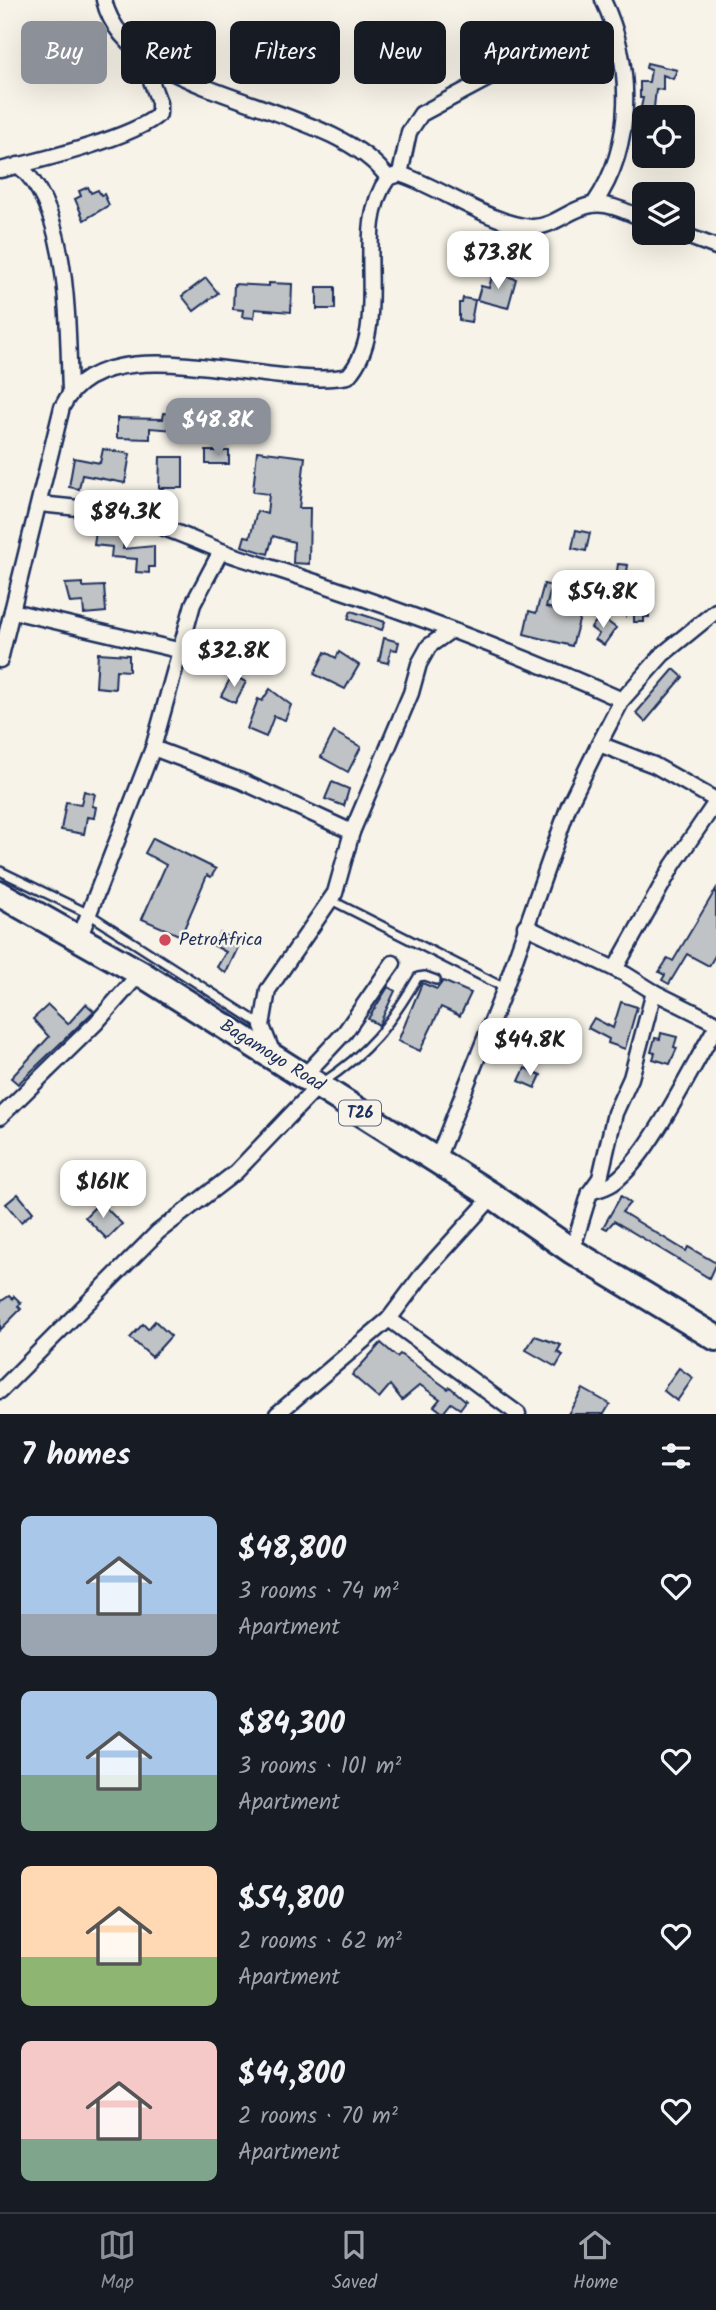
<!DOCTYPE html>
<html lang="en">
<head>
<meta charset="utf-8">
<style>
  :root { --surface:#171b24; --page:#20242c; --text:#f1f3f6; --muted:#9ea1a6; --line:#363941; --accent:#8c9099 }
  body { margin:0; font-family:Kalam,sans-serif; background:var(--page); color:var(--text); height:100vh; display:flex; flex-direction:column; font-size:26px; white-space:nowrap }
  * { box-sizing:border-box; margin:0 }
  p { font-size:23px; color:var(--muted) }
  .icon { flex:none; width:38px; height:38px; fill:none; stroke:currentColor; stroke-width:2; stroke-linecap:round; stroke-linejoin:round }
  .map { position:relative; height:1414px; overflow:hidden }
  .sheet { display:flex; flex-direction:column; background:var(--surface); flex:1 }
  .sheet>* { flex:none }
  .banner { position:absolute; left:21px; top:21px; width:676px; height:63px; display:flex; gap:14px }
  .fabs { position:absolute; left:632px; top:105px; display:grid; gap:14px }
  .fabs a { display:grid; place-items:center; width:63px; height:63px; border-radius:10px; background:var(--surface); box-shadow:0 7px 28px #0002; font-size:35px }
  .price { position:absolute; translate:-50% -60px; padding:0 16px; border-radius:14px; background:#fff; color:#222; font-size:23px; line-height:46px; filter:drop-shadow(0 2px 4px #0008) }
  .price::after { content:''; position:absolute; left:50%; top:42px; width:21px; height:16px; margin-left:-10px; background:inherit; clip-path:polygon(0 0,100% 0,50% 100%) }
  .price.on { background:var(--accent); color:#fff }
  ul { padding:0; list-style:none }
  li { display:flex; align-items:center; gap:21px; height:175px; padding:0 21px }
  li span { display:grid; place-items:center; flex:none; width:196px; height:140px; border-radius:10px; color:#555 }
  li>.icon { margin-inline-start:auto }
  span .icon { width:84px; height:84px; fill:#fffc; stroke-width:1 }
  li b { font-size:30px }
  h2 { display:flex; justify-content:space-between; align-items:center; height:84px; padding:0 21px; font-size:30px }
  .chip { padding:0 24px; border-radius:10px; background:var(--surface); box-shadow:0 7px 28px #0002; font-size:24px; line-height:63px }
  .chip.on { background:var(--accent); color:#fff }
  .menu { display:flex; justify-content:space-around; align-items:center; height:98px; border-top:2px solid var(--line); background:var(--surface); font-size:19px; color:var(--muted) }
  .menu a { display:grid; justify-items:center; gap:4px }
  .menu .on { color:var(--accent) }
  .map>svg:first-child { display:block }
</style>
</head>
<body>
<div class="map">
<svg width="716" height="1414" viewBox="0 0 716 1414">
  <rect width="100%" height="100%" fill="#f7f3e8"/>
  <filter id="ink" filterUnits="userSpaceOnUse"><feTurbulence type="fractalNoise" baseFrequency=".0143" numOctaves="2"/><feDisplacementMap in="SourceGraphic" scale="14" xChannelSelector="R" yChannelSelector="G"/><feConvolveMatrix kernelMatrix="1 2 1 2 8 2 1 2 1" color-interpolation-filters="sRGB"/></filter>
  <g filter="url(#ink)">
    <!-- building -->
    <g fill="#c0c3c5" stroke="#1b2f5e" stroke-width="2">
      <path d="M523,45L524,74L507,77L506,68L499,63L485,69L484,62L509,59L507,48Z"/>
      <path d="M647,63L677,70L673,79L663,75V90L656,89L653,117H639L643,98H640V82H649L651,70L646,68Z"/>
      <path d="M88,187L91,193L98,190L101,195L104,194L109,205L84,220L75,199L81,196L79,191Z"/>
      <path d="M493,272L516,279L508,308L477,300L481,286L489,288Z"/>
      <path d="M206,278L218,293L194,311L182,296Z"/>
      <path d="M269,283L292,284L291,312L255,309L254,318L242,317L243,310L233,309L234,284L269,286Z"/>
      <rect x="317" y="287" width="18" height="22"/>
      <path d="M463,298L475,300L471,322L459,320V303H462Z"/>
      <path d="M173,399L203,401L201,422L183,420V424H175V430L150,428V439L117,438V418L163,419L164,413L172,414Z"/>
      <path d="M103,449L130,454L125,483L82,475L79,489L69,487L74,458L100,463Z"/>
      <rect x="206" y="451" width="23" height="13"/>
      <path d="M257,451L305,457L299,508H310L309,564L293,563L294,542L273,536L268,554L242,546L245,536L250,537L257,511L267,514L269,494L253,492Z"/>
      <path d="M160,457H183V488H159Z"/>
      <path d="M96,530L125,533L123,549L154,546V567H149V573L136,572L137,559L111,557L112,547L94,545Z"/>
      <path d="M576,530L590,533L586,551L572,548Z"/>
      <path d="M618,564L628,565L624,591L614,590Z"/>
      <path d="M83,583V587L104,586L106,612L84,614L83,602L70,603L65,584Z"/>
      <path d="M544,584L552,586L546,607L580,617L572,646L524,634L529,611L536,613Z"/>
      <path d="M626,597H638L634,603H649V617H644V622H634V603L626,615Z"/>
      <path d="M351,611L385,622L382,630L348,619Z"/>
      <path d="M600,616L616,628L604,645L595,639L599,634L591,628Z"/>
      <path d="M384,638L399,642L397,650L391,649L388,663L379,661Z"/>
      <path d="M325,652L336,658L339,652L359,665L345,689L314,674Z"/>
      <path d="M98,653L129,655V671L116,670L115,689L96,687Z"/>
      <path d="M674,669L683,677L645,722L636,713Z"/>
      <path d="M232,675L246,682L235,703L221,696Z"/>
      <path d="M270,689L291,705L285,720L274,716L266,737L247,729L258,699L262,701Z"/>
      <path d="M334,732L361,747L348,772L321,757Z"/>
      <path d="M332,782L349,789L344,806L325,799Z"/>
      <path d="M84,791L95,794L92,806L96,807L94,818L87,817L84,834L61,830L66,802L81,804Z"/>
      <path d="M153,838L216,869L211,877L207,875L181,936L142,919L166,865L145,853Z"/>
      <path d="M716,889V954L709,966L687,954L669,984L662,980L665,975L659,972L668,958L673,961Z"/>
      <path d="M220,933L231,938L232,943L234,939L240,943L226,973L217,967L226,952L213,945Z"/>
      <path d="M443,981L471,993L460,1016L441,1007L420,1051L398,1041L422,983L437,989Z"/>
      <path d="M388,987L395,991L379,1025L368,1019Z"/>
      <path d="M621,1002L637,1007L625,1049L608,1043L609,1039L588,1028L594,1018L613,1028Z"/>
      <path d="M86,1004L94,1011L18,1084L11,1078L49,1037L33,1019L48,1005L68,1024Z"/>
      <path d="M661,1033L677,1037L674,1047L677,1048L670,1064L653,1059L655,1053L651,1052L655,1038L660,1039Z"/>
      <path d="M525,1068L541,1075L535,1088L519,1081Z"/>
      <path d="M18,1194L33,1212L21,1222L6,1204Z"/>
      <path d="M621,1196L630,1203L622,1212L686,1251L688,1247L716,1263L709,1278L614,1221L607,1229L603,1227Z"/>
      <path d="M100,1202L122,1224L107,1239L85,1217Z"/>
      <path d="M9,1296L12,1299L14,1296L21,1303L18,1306L21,1309L0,1330V1302Z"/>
      <path d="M155,1321L171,1336L152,1357L130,1338L143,1324L148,1329Z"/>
      <path d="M535,1336L561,1345L557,1352L563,1355L556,1367L526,1350Z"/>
      <path d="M381,1343L397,1357L400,1354L448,1389L450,1387L466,1401L460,1409L451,1403L443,1413L434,1406L440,1399L420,1385L402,1400L390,1385L379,1398L352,1375Z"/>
      <path d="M679,1368L693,1378L677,1401L663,1390Z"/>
      <path d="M583,1389L610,1404L604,1414H568Z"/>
    </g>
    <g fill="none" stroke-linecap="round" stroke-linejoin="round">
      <!-- lane casing -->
      <g stroke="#1b2f5e" stroke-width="12">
        <g id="lane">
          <path d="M0,871L89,914L262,1025"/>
          <path d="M331,900L505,988"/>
          <path d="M322,1083C369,1052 389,1026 418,977L425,976L436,980"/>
        </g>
      </g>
      <!-- street casing -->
      <g stroke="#1b2f5e" stroke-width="19">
        <g id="street">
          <path d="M104,0C127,102 332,99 388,178"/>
          <path d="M18,165C71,209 67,327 70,390"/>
          <path d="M0,170C37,161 134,138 159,114V102L139,49"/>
          <path d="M400,174L409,132L421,114L498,73"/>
          <path d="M594,204C635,145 633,63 603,0"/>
          <path d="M679,233L716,247"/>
          <path d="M39,504C70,507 103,510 133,518C169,527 203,545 238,557C369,598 497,644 622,700"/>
          <path d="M12,611L182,651"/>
          <path d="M0,660L62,407C103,321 272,392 348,376C394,325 349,231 388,178L400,174C440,187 491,224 531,227C553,228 570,208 592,205C609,202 629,213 644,219"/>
          <path d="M599,744L654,765L716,800"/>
          <path d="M153,748L241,781L352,832"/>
          <path d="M525,926L625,974L654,992L631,1078L615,1113L600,1178L590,1192L572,1251"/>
          <path d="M79,939L153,748L193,604L221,551"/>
          <path d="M615,969L673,865L716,802"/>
          <path d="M654,992L716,1023"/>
          <path d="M274,1056L262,1026L268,990L335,893L352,832L411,693L419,664L429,646L450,631"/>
          <path d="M304,1076L345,1032L393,963"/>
          <path d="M0,1117L96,1023L140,973"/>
          <path d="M436,1162L505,988L569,805L599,744L622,700L663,654L716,611"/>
          <path d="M590,1192C601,1189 611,1186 619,1178C652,1150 692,1067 716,1027"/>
          <path d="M389,1319L518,1414"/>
          <path d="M0,1391L158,1232L236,1172L319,1085"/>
          <path d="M277,1414L389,1319L425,1271L493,1196"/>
        </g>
      </g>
      <!-- highway casing -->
      <g stroke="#1b2f5e" stroke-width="30">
        <path id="highway" d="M0,894L140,973L493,1196L572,1251L716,1338"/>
      </g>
      <!-- lane -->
      <use href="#lane" stroke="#f7f3e8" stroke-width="7"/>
      <!-- street -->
      <use href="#street" stroke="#f7f3e8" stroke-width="14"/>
      <!-- highway -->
      <use href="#highway" stroke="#f7f3e8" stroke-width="24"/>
    </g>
  </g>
  <!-- markers -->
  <circle fill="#d1495b" stroke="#f7f3e8" stroke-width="2.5" cx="165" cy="940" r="7"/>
  <g text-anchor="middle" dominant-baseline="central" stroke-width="5" stroke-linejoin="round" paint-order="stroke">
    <!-- shield labels -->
    <rect fill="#f7f3e8" stroke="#5d6a87" stroke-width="2" x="339" y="1100.5" width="42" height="25" rx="5"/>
    <g font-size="16" font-weight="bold" fill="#1b2f5e">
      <text x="360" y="1113">T26</text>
    </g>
    <!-- poi labels -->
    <g font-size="18" fill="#1b2f5e" stroke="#f7f3e8" text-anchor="start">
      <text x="179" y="940">PetroAfrica</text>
    </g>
    <!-- street labels -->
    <g font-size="18" fill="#1b2f5e" stroke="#f7f3e8">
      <text transform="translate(272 1056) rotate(32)">Bagamoyo Road</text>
    </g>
  </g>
</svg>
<div class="fabs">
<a><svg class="icon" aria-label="locate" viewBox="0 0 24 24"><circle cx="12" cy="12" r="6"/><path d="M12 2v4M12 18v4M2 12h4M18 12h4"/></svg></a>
<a><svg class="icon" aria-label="layers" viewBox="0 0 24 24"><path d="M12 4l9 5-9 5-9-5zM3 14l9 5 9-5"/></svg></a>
</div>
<b class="price" style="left:498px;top:291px">$73.8K</b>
<b class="price on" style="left:218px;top:458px">$48.8K</b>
<b class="price" style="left:126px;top:550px">$84.3K</b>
<b class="price" style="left:603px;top:630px">$54.8K</b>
<b class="price" style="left:234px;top:689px">$32.8K</b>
<b class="price" style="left:530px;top:1078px">$44.8K</b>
<b class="price" style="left:103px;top:1220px">$161K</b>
<div class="banner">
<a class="chip on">Buy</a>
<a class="chip">Rent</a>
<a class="chip">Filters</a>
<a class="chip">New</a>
<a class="chip">Apartment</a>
</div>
</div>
<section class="sheet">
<h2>7 homes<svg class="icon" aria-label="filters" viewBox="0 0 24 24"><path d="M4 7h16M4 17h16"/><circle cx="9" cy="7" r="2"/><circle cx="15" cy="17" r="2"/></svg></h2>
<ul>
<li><span style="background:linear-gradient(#a9c7e8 70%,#9aa5b1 0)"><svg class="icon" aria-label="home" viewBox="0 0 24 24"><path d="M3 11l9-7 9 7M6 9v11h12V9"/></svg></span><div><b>$48,800</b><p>3 rooms · 74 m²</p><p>Apartment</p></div><svg class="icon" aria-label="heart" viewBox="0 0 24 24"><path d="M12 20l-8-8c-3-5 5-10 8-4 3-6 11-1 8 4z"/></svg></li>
<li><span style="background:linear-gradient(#a9c7e8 60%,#7fa58c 0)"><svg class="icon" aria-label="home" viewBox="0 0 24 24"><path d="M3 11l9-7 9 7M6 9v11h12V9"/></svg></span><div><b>$84,300</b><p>3 rooms · 101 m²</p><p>Apartment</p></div><svg class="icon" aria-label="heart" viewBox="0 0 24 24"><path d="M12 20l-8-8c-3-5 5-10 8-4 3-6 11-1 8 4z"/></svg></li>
<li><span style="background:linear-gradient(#ffd9b3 65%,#8fb573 0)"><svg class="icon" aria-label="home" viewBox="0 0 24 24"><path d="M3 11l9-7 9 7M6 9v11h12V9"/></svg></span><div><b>$54,800</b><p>2 rooms · 62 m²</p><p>Apartment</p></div><svg class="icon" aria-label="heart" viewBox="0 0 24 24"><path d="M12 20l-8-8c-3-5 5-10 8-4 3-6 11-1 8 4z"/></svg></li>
<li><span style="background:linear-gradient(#f6c9c9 70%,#7fa58c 0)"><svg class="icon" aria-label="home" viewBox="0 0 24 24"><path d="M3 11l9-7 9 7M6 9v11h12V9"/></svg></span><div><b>$44,800</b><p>2 rooms · 70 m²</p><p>Apartment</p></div><svg class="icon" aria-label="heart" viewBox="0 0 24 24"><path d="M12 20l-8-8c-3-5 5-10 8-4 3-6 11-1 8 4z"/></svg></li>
</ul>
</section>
<nav class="menu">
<a class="on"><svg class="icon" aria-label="map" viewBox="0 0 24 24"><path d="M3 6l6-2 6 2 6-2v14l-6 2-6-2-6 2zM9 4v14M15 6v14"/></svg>Map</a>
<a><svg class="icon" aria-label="saved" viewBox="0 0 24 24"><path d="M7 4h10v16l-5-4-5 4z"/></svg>Saved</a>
<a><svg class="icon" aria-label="home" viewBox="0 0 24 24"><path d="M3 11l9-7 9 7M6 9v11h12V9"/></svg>Home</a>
</nav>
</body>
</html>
